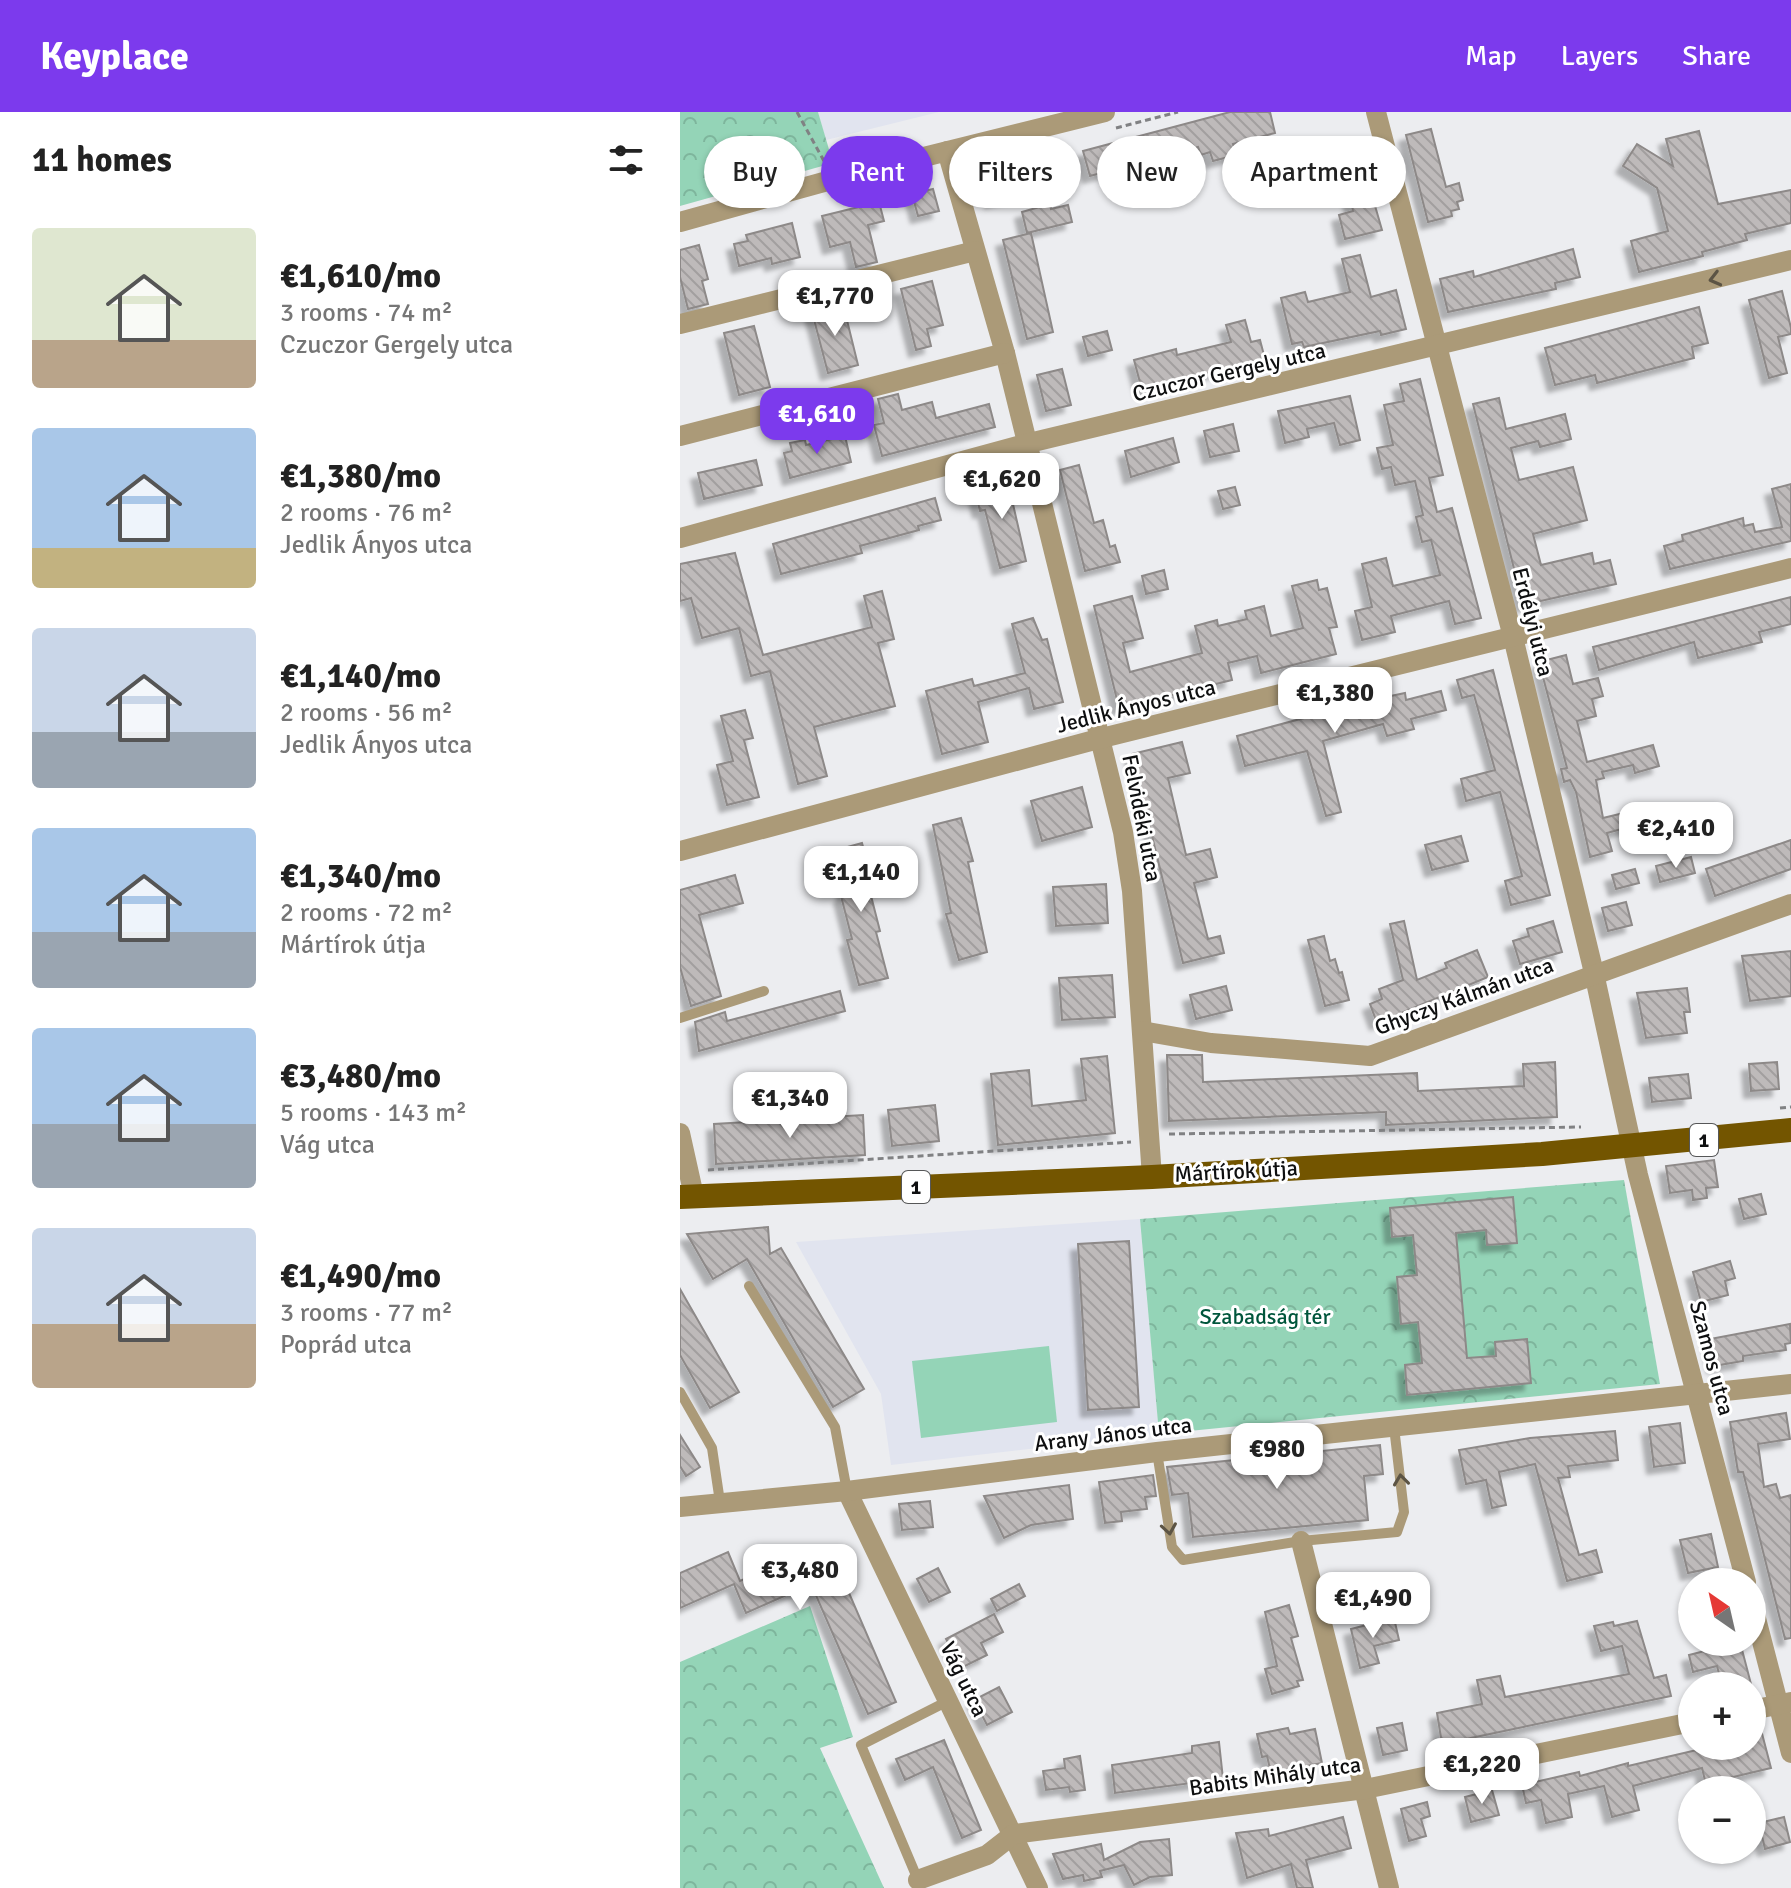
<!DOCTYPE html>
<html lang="en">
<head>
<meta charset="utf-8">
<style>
  :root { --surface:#fff; --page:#f2f2f2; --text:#222; --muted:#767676; --accent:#7c3aed }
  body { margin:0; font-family:Signika,sans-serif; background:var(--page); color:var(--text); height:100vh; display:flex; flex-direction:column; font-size:30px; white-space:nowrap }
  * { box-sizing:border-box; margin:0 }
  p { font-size:26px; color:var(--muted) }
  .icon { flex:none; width:44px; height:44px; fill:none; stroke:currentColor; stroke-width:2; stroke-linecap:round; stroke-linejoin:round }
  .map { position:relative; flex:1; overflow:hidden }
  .sheet { display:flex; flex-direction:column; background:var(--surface); width:680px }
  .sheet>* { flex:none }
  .guide { position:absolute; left:24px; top:24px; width:760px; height:72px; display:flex; gap:16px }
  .needle { width:52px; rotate:326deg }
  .buttons { position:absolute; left:998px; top:1456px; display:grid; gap:16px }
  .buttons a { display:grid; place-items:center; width:88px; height:88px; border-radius:50%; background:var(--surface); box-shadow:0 2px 6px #0004; font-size:40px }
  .price { position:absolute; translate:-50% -68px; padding:0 18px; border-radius:16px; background:#fff; color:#222; font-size:26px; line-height:52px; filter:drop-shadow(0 2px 4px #0008) }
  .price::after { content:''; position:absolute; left:50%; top:48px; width:24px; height:18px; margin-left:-12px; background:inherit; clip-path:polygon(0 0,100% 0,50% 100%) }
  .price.on { background:var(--accent); color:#fff }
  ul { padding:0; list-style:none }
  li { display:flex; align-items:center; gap:24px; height:200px; padding:0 32px }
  li span { display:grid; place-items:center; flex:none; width:224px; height:160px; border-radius:8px; color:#555 }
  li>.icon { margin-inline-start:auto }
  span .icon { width:96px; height:96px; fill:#fffc; stroke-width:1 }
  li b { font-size:34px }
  h2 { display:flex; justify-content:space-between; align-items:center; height:96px; padding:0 32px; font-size:34px }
  .pill { padding:0 28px; border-radius:36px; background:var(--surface); box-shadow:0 2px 6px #0004; font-size:28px; line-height:72px }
  .pill.on { background:var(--accent); color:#fff }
  header { display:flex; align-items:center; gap:48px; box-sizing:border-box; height:112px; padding:0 40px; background:var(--accent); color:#fff }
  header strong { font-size:38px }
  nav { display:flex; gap:44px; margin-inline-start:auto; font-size:28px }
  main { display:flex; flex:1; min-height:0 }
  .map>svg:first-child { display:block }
</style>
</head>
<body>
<header>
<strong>Keyplace</strong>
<nav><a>Map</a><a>Layers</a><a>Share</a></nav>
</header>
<main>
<section class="sheet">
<h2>11 homes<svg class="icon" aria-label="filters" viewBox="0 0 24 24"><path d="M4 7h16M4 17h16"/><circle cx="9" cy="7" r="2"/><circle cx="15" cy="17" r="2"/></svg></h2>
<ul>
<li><span style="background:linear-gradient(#dfe7d0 70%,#b9a48a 0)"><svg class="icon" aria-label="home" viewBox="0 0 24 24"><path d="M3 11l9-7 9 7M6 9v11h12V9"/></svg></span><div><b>€1,610/mo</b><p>3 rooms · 74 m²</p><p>Czuczor Gergely utca</p></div></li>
<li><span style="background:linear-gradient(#a9c7e8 75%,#c2b280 0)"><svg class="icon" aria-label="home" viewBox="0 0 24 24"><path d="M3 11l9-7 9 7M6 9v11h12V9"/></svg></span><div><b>€1,380/mo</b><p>2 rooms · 76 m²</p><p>Jedlik Ányos utca</p></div></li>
<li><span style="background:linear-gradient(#c9d6e8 65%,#9aa5b1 0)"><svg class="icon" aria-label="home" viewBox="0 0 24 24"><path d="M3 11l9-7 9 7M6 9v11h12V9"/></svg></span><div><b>€1,140/mo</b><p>2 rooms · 56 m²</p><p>Jedlik Ányos utca</p></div></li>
<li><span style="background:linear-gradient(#a9c7e8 65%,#9aa5b1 0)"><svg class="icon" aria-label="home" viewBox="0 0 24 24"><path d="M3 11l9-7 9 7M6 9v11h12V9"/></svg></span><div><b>€1,340/mo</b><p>2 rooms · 72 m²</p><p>Mártírok útja</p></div></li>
<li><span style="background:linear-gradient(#a9c7e8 60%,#9aa5b1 0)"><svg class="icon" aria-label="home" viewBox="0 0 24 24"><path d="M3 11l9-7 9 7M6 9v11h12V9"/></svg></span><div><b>€3,480/mo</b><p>5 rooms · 143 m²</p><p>Vág utca</p></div></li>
<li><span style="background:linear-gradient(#c9d6e8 60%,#b9a48a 0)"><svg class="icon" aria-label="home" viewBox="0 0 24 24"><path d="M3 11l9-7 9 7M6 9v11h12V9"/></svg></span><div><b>€1,490/mo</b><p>3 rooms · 77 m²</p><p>Poprád utca</p></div></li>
</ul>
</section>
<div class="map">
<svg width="1111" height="1776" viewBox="0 0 1111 1776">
  <defs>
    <pattern id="park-crowns" width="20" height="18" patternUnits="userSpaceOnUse" patternTransform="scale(2)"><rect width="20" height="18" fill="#94d4b7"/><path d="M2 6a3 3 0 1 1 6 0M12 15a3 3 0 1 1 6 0" fill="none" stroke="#7eb59c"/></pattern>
    <pattern id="building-back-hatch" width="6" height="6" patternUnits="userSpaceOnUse" patternTransform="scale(2)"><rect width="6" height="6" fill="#bebaba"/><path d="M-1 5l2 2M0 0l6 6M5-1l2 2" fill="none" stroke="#a29f9f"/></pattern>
    <filter id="shadow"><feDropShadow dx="-7" dy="7" stdDeviation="2" flood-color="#0004"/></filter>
  </defs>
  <rect width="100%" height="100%" fill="#ecedf0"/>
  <!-- built -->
  <g fill="#e1e4ef">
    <path d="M138,0H259L146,28Z"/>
    <path d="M460,1107L479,1322L211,1353L201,1282L116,1130Z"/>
  </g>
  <!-- park -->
  <g fill="url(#park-crowns)">
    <path d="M0,0H138L153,51L0,94Z"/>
    <path d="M944,1068L980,1272L479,1322L460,1107Z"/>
    <path d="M130,1494L173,1625L140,1636L204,1776H0V1550Z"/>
  </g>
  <!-- pitch -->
  <path fill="#94d4b7" d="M369,1234L377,1310L241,1326L232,1249Z"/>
  <!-- building -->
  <g fill="url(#building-back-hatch)" stroke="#8d8988" stroke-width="2" filter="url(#shadow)">
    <path d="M550,0H590L595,21L553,32L556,43L533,49L530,40L521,43L518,35L410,64L403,39Z"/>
    <path d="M751,17L766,75L779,71L783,88L777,90L779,97L771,99L772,104L748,110L726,23Z"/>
    <path d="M1019,19L1038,92L1111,78V111L1065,122L1067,128L1022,140L1023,144L959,160L951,129L988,119L977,76L943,54L957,32L993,54L986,27Z"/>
    <path d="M683,52L702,118L665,127L659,103L673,99L663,57Z"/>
    <path d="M342,53L348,80L312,89L306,62Z"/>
    <path d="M253,77L259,99L238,104L232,82Z"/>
    <path d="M199,90L204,109L188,113L197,150L176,155L170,130L150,135L142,104Z"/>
    <path d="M370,92L371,97L388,93L392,110L347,121L342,100Z"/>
    <path d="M112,111L120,145L92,152L91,146L59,154L54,132L68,129L66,123Z"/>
    <path d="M351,121L373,220L347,227L323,128Z"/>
    <path d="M19,133L28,167L22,169L28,192L8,197L0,165V138Z"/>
    <path d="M893,137L900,165L875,171L876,177L768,200L760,167L793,159L794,165Z"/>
    <path d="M680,143L691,185L716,178L726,217L701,223L700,219L624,235L622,230L612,232L601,186L625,180L628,190L670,180L662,147Z"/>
    <path d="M252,169L263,213L247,217L251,234L236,238L221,177Z"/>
    <path d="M1102,179L1111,216V222L1098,225L1107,261L1089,266L1069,188Z"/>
    <path d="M163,192L178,253L148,261L132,200Z"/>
    <path d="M1019,195L1028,231L1012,235L1014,246L917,271L915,263L875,273L865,236Z"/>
    <path d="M565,208L571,230L580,228L585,247L462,278L454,248L496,237L497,243L551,230L546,213Z"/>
    <path d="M74,214L90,275L59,283L44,221Z"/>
    <path d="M427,219L432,238L408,244L403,225Z"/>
    <path d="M382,257L391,293L366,299L357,263Z"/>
    <path d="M740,267L763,363L749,366L757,400L772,396L801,506L775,512L769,489L711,504L715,520L682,528L675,499L692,495L682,452L706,446L713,474L760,463L751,428L742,430L736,405L743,403L735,369L715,373L711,355L702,357L697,336L713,333L704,293L724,289L720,272Z"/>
    <path d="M218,282L222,298L252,290L256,306L309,292L315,315L202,344L194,313L204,311L198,287Z"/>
    <path d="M670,284L680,328L660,333L654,311L627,317L629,325L605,331L598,299Z"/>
    <path d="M819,286L826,317L885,302L891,327L860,335L858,329L831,336L839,368L893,355L907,408L853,422L861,453L912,441L914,452L930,448L936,472L843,493L793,292Z"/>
    <path d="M553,312L559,339L530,345L524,319Z"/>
    <path d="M165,324L171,350L110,366L104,341L112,339L110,331L125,328L126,333Z"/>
    <path d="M493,326L499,350L451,365L445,339Z"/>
    <path d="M76,348L82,373L24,387L18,361Z"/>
    <path d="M399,353L414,411L423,408L430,435L435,433L440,450L405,459L380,358Z"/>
    <path d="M327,366L346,449L320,456L305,398L300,399L294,375Z"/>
    <path d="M1111,372V429L990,457L984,434L1003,429L1002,423L1063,406L1064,414L1073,412L1075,420L1102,415L1092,377Z"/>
    <path d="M555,375L560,393L543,397L538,379Z"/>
    <path d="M255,386L261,408L238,414L239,418L180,434L182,441L101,462L93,432Z"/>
    <path d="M55,441L83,543L192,515L184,484L202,479L214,527L198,531L215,594L134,615L147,664L118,672L90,559L71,564L59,516L22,526L11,486L0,489V452Z"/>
    <path d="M484,458L488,477L466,482L462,464Z"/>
    <path d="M637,468L639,478L647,476L657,515L649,516L656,542L581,561L577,544L548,551L552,568L439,596L414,494L452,484L463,526L443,531L450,560L522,541L515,514L537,508L538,514L567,507L565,499L584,494L591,524L623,516L612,474Z"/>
    <path d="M1111,485V512L1079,520L1082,530L1018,546L1014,530L919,558L913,535Z"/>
    <path d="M353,506L362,528L367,527L383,590L354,597L349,576L298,590L308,630L262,642L246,579L292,567L294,574L345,561L332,512Z"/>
    <path d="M886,543L893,572L918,566L923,584L912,587L916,604L897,609L907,650L973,633L979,654L955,661L953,653L922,660L924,666L916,668L923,706L956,698L960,712L927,721L932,739L910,745L896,680L890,668L884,670L881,657L887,656L859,550Z"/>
    <path d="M813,558L870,783L831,793L825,769L842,764L820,680L786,689L781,667L815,658L794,583L782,586L777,568Z"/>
    <path d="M761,579L766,598L731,607L734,617L707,624L703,612L643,629L661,700L646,704L627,639L565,654L557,624L687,589L725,581L726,588Z"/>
    <path d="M65,598L73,626L64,628L79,685L47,693L37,653L53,649L41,604Z"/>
    <path d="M502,630L510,661L488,666L506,743L530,737L537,765L514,771L528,827L540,824L544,841L503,851L452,642Z"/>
    <path d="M402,675L412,715L362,729L351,689Z"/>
    <path d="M281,706L293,749L288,750L307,840L279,848L266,802L271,801L253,713Z"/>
    <path d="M781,724L788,749L752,758L745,733Z"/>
    <path d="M1111,728V757L1035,784L1026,757Z"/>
    <path d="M182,731L194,775L189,776L200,819L196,820L208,866L179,873L167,828L172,827L161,784L165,783L153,739Z"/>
    <path d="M1011,745L1015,761L980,770L976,754Z"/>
    <path d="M955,757L959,771L936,777L932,763Z"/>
    <path d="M55,763L63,791L19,803L41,884L11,894L0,855V778Z"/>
    <path d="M426,772L428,811L376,814L373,775Z"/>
    <path d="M946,790L952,813L928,819L922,796Z"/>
    <path d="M724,809L737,868L767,856L765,851L797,838L808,865L697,911L690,892L702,887L699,877L723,868L710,812Z"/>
    <path d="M873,809L882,840L840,852L833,829L849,824L847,817Z"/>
    <path d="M644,824L650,849L655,847L659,861L662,860L669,888L645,894L628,828Z"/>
    <path d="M1111,839V884L1070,889L1062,844Z"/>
    <path d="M432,863L435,905L382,908L379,866Z"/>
    <path d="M546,874L552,898L516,907L510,883Z"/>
    <path d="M1007,876L1010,900H1004L1007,921L966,926L957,881Z"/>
    <path d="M160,879L165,899L19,939L15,910L45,900L47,909Z"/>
    <path d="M487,943H522L523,970L737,961L738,979L844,974L843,952L875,950L877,1005L706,1013V1000L489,1009Z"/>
    <path d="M427,944L435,1021L318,1033L311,962L349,958L352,994L406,988L401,947Z"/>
    <path d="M1097,950L1099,977L1071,979L1069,952Z"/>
    <path d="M1008,962L1011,986L972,990L969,966Z"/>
    <path d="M255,993L259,1029L212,1034L208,998Z"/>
    <path d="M183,1003L185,1043L36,1052L34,1012Z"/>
    <path d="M1034,1048L1038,1075L1026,1076L1027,1086L1013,1088L1012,1078L990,1081L986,1054Z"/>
    <path d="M1081,1082L1086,1102L1064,1107L1059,1087Z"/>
    <path d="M833,1085L837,1131L807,1133L806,1118L776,1121L787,1246L816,1244L815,1230L847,1227L851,1271L727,1283L725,1253L742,1251L738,1210L721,1212L717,1165L737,1163L733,1123L712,1125L710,1096Z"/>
    <path d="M88,1115L90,1142L101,1136L184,1277L153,1295L67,1147L33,1167L7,1122Z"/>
    <path d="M449,1129L459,1295L408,1298L398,1132Z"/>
    <path d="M1050,1149L1055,1166L1045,1169L1048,1183L1021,1190L1013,1160Z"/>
    <path d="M0,1177L59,1280L30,1296L0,1243Z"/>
    <path d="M1110,1212L1111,1231L1105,1232L1106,1238L1063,1244V1249L1034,1254L1030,1227Z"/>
    <path d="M1106,1301L1110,1327L1078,1332L1084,1375L1096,1372L1100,1386L1111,1383V1526L1105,1527L1063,1360H1058L1050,1310Z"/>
    <path d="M1000,1311L1005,1351L974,1355L969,1315Z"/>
    <path d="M935,1319L938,1348L888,1354L890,1365L878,1366L899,1443L916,1438L922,1460L887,1469L855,1352L819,1360L826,1393L812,1396L806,1368L786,1372L779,1338L850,1326Z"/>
    <path d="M0,1323L20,1355L6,1364L0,1354Z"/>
    <path d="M700,1333L703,1362L684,1364L688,1408L513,1425L508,1381L492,1383L487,1355Z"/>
    <path d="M473,1363L476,1384L465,1385L467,1397L441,1400L442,1409L425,1411L419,1370Z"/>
    <path d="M389,1373L393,1407L351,1413L324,1426L304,1384Z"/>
    <path d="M250,1389L253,1415L222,1418L219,1392Z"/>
    <path d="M1031,1422L1038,1455L1008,1461L1000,1428Z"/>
    <path d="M48,1440L60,1469L128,1440L140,1468L160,1460L216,1590L188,1602L131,1472L66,1501L54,1472L0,1496V1461Z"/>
    <path d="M258,1456L270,1480L249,1490L237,1467Z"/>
    <path d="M339,1472L345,1484L317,1499L311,1487Z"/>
    <path d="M609,1493L618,1524L611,1526L623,1568L617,1569L619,1574L592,1582L585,1557L597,1554L585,1500Z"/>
    <path d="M314,1502L323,1520L301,1531L307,1543L281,1556L266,1527Z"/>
    <path d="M714,1506L719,1528L694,1534L699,1551L680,1556L671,1517Z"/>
    <path d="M957,1509L974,1566L986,1563L991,1584L762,1632L757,1601L802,1592L797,1568L820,1564L825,1585L949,1562L942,1534L921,1539L914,1514L933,1510L934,1514Z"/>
    <path d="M1060,1530L1071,1572L1042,1574L1037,1554L1013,1560L1009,1543Z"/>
    <path d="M319,1575L332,1600L307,1613L294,1588Z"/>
    <path d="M1079,1610L1091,1656L1049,1666L1050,1670L1027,1677L1022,1656L953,1674L959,1698L932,1705L924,1674L888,1682L892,1705L866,1711L861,1688L846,1691L842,1673L899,1660L900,1664L948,1651V1654L1034,1634H1072V1611Z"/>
    <path d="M722,1611L727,1638L703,1643L697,1616Z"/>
    <path d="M608,1616L610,1622L635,1617L642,1651L591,1661L587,1644L582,1645L577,1622Z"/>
    <path d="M264,1628L301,1718L282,1726L253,1655L225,1668L216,1647Z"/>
    <path d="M539,1630L543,1667L435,1681L432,1653L512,1641V1634Z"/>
    <path d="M400,1644L405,1678L390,1680L389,1675L366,1678L363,1659L385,1656L384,1647Z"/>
    <path d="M812,1678L819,1703L791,1710L785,1685Z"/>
    <path d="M747,1690L750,1704L741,1707L746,1724L729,1729L721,1697Z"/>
    <path d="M663,1705L671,1736L626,1748L633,1776H617L611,1752L567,1766L556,1721L588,1717L589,1724Z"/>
    <path d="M1104,1705L1110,1730L1085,1737L1079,1711Z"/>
    <path d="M489,1727L492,1763L470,1765L454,1773L444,1753L420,1759L422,1765L404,1769L403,1763L383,1767L373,1742L421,1732L424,1748L460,1730Z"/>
  </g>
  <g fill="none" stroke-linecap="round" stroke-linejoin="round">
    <!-- path -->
    <g stroke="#808183" stroke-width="3" stroke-dasharray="6 4" stroke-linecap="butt">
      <path d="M117,0L145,51"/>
      <path d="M436,16L498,0"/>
      <path d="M1100,996L1111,995"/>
      <path d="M489,1022L901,1015"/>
      <path d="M28,1058L451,1030"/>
    </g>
    <!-- lane -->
    <g stroke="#ab9a78" stroke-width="10">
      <path d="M0,906L84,879"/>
      <path d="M69,1174L155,1315L167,1379"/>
      <path d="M0,1280L32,1336L40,1390"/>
      <path d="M477,1340L492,1435L503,1448L621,1429L717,1420L724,1400L714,1315"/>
      <path d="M238,1768L181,1633L268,1589"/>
    </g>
    <!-- street -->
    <g stroke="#ab9a78" stroke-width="20">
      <path d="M696,0L833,525L914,861L958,1063L1066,1470"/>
      <path d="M267,39L325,241L443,720L452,779L472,1065"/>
      <path d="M0,110L151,68L425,0"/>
      <path d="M0,212L295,139"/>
      <path d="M0,324L325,241"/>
      <path d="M0,426L345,332L1111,148"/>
      <path d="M0,739L422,626L1111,456"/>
      <path d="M462,919L531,931L690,944L1111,792"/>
      <path d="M0,1021L14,1084"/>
      <path d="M167,1379L358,1776"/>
      <path d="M0,1395L167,1379L477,1340L1111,1272"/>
      <path d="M621,1429L709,1776"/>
      <path d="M1072,1491L1111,1641"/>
      <path d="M1072,1598L1111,1590"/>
      <path d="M238,1768L307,1743L334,1722L685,1677L1012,1610"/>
    </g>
    <!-- primary -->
    <path stroke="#735500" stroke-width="24" d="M0,1085L472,1065L862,1042L1111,1018"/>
  </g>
  <!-- one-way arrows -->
  <defs><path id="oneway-chevron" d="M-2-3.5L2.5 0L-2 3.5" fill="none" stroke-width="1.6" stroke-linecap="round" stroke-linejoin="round" transform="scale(2)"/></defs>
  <g stroke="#5c5444">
    <use href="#oneway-chevron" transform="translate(1035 167) rotate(166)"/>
    <use href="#oneway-chevron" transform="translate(721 1368) rotate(-97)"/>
    <use href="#oneway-chevron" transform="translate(489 1417) rotate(81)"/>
  </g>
  <g text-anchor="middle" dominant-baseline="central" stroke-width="6" stroke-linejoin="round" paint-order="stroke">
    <!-- shield labels -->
    <g fill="#fff" stroke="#565758" stroke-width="2">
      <rect x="1010" y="1012" width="28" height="32" rx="6"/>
      <rect x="222" y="1059" width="28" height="32" rx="6"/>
    </g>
    <g font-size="20" font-weight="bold" fill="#0e0f10">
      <text x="1024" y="1028">1</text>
      <text x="236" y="1075">1</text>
    </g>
    <!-- street labels -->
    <g font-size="22" fill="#0e0f10" stroke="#fff">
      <text transform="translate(549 260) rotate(-13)">Czuczor Gergely utca</text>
      <text transform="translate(853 510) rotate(76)">Erdélyi utca</text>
      <text transform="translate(456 594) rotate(-14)">Jedlik Ányos utca</text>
      <text transform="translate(462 706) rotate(79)">Felvidéki utca</text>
      <text transform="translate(784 884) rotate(-20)">Ghyczy Kálmán utca</text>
      <text transform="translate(556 1059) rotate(-3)">Mártírok útja</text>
      <text transform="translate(1032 1246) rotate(75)">Szamos utca</text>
      <text transform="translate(433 1322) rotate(-7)">Arany János utca</text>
      <text transform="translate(284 1567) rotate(64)">Vág utca</text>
      <text transform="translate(595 1664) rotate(-8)">Babits Mihály utca</text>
    </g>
    <!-- park labels -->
    <g font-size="22" fill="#00563c" stroke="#fff">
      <text x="585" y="1204">Szabadság tér</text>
    </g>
  </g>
</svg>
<div class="buttons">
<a><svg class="needle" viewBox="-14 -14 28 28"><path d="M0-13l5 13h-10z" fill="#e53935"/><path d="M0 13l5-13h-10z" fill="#767676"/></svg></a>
<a>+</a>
<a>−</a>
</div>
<b class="price" style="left:155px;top:226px">€1,770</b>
<b class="price on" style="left:137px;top:344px">€1,610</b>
<b class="price" style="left:322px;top:409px">€1,620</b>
<b class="price" style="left:655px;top:623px">€1,380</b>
<b class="price" style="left:996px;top:758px">€2,410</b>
<b class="price" style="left:181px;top:802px">€1,140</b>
<b class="price" style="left:110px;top:1028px">€1,340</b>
<b class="price" style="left:597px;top:1379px">€980</b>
<b class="price" style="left:120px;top:1500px">€3,480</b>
<b class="price" style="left:693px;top:1528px">€1,490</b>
<b class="price" style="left:802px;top:1694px">€1,220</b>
<div class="guide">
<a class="pill">Buy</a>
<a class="pill on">Rent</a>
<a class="pill">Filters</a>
<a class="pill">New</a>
<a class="pill">Apartment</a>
</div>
</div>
</main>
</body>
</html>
